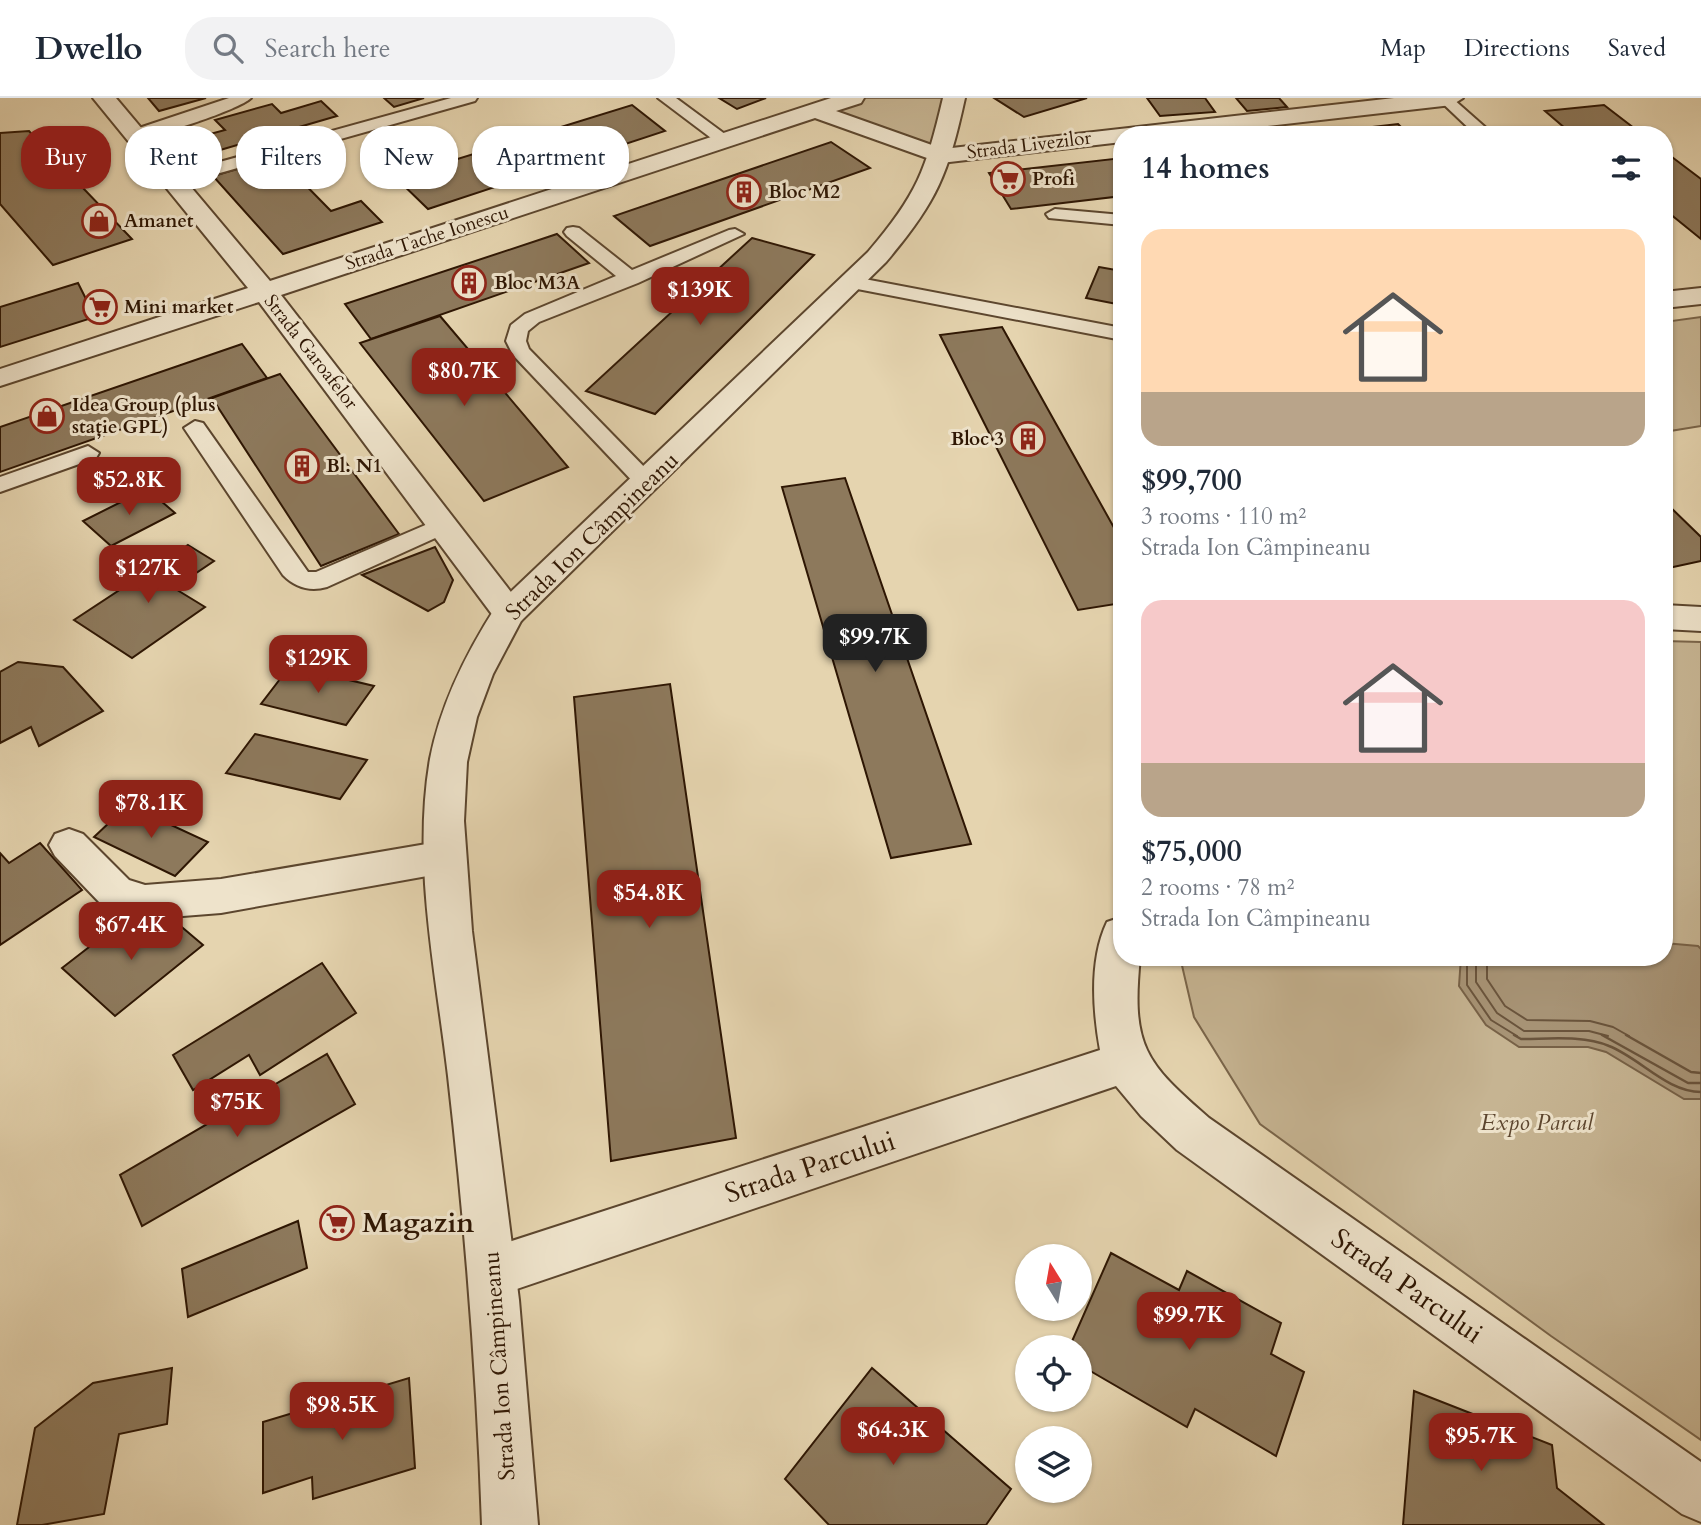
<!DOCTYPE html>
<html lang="en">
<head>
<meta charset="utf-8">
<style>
  :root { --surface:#fff; --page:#f2f2f3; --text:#1f2937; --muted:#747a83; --line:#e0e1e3; --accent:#8f2418 }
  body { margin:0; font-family:Cardo,serif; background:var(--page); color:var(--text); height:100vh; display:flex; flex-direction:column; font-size:26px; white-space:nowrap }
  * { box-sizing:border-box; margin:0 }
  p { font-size:23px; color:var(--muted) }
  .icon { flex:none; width:38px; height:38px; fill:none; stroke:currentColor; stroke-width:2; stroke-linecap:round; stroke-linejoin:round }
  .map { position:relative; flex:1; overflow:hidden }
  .side { position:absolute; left:1113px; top:28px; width:560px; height:840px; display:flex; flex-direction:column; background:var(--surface); border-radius:28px; box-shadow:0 2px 5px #0004 }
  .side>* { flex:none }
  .guide { position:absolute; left:21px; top:28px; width:665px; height:63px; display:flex; gap:14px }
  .needle { width:46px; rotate:349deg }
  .tools { position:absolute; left:1015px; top:1146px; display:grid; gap:14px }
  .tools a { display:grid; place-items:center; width:77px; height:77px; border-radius:50%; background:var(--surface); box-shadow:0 2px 5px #0004; font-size:35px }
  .price { position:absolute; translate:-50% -60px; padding:0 16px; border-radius:14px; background:var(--accent); color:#fff; font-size:23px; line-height:46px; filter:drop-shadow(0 2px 4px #0008) }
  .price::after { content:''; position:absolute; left:50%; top:42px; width:21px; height:16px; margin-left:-10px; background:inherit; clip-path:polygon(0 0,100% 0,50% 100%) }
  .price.current { background:#222; color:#fff }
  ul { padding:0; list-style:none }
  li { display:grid; align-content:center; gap:14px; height:371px; padding:0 28px }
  li span { display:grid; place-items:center; height:217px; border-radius:21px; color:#555 }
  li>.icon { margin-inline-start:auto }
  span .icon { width:126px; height:126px; fill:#fffc; stroke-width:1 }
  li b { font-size:30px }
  h2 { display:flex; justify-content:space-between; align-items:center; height:84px; padding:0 28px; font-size:30px }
  .tag { padding:0 24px; border-radius:28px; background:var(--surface); box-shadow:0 2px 5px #0004; font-size:24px; line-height:63px }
  .tag.current { background:var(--accent); color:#fff }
  header { display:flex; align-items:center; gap:42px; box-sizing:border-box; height:98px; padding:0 35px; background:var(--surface); border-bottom:2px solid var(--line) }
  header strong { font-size:33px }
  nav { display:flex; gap:38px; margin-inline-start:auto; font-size:24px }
  .search { width:490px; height:63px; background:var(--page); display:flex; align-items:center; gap:18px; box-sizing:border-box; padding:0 24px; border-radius:28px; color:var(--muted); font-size:26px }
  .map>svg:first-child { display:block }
</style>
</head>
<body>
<header>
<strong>Dwello</strong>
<div class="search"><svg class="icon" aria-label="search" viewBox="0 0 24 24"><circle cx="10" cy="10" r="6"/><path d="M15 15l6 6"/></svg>Search here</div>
<nav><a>Map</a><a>Directions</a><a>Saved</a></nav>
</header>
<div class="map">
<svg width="1701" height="1427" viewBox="0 0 1701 1427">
  <rect width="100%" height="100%" fill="#e5d4af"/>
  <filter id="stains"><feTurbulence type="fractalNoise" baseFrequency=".00286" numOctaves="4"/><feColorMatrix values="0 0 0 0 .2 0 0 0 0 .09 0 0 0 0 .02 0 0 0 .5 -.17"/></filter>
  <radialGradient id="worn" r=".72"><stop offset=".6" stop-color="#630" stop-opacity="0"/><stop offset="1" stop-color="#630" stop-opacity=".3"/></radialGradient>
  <!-- green -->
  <g fill="#c6b492" stroke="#7a654a" stroke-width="2">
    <path d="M853,0H954L941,58L814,12Z"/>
    <path d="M1701,219V328L1664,334V224Z"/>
    <path d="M1664,543L1701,544V1342L1551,1238L1260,1026L1194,919L1180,859H1664Z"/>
  </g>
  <!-- water -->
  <path fill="#a79375" stroke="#776147" stroke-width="2" d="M1664,845L1698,848L1701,851V1001H1684L1606,954L1588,949H1519L1486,927L1459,888L1461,859H1664Z"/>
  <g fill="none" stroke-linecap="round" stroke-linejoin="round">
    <!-- shore-far1 -->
    <g stroke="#6a543c" stroke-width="2">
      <path d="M1467,859V887L1491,922L1517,938"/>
      <path d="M1476,859V884L1497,915L1524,933H1589L1608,938"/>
      <path d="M1487,859V881L1505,908L1527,922L1590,923L1613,929L1629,938"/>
    </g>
    <!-- shore -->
    <g stroke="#6a543c" stroke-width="2.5">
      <path d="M1514,937L1521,941C1549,941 1583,937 1609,948C1640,960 1667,994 1701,994"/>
      <path d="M1602,937L1688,985H1701"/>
      <path d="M1626,937L1691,974L1701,975"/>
    </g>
  </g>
  <!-- building -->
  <g fill="#8d795c" stroke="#2e1603" stroke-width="2">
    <path d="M148,0H206L159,13Z"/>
    <path d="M384,0H424L394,9Z"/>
    <path d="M719,0H766L737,11Z"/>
    <path d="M994,0H1087L1024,19Z"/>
    <path d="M1147,0H1205L1215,14L1160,18Z"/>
    <path d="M1236,0H1279L1287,9L1247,13Z"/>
    <path d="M321,3L337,18L203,57L188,42L225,32L215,22L272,6L281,15Z"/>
    <path d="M632,7L665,33L428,111L396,80Z"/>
    <path d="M1604,7L1643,37H1573L1545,13Z"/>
    <path d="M1398,26L1409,37H1341L1337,33Z"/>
    <path d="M29,33L35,40L132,141L53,167L0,106V35Z"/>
    <path d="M831,44L870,70L650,148L614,118Z"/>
    <path d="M1664,53L1701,81V141L1664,111Z"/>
    <path d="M278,59L331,113L361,103L382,124L283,156L213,78Z"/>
    <path d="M1122,60V98L1011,111L989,75Z"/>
    <path d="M557,136L589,165L371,241L345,206Z"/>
    <path d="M752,140L814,157L655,316L586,293Z"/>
    <path d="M1099,169L1122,173V207L1086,200Z"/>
    <path d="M78,185L95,219L0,249V209Z"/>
    <path d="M440,218L568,369L484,403L360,245Z"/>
    <path d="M1002,229L1122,444V505L1078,512L940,237Z"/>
    <path d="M242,246L267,280L0,374V329Z"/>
    <path d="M280,276L399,436L321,468L212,300Z"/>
    <path d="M845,380L971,746L891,760L782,389Z"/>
    <path d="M147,391L175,415L111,448L83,423Z"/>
    <path d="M1664,403L1701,439V463L1664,471Z"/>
    <path d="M188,447L214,463L174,490L205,509L132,560L74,522Z"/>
    <path d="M435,449L453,482L444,504L428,513L362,477Z"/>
    <path d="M18,564L63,569L103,613L39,648L31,629L0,645V574Z"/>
    <path d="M290,568L374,588L346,627L261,606Z"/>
    <path d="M670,586L736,1040L611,1063L574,599Z"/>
    <path d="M255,636L367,662L340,701L226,675Z"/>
    <path d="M128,707L208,744L175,778L94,739Z"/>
    <path d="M40,745L82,792L0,847V755L9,765Z"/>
    <path d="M164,814L203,847L115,918L62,870L115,829L129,841Z"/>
    <path d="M322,865L356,915L260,977L249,957L193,992L173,957Z"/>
    <path d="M327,956L355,1006L142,1128L120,1077Z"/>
    <path d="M298,1123L307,1170L188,1219L182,1171Z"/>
    <path d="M1111,1155L1179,1192L1187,1173L1281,1225L1271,1256L1304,1274L1276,1358L1195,1311L1187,1329L1080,1267V1250H1069Z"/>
    <path d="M172,1270L167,1326L119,1336L104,1416L42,1427H17L35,1330L93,1285Z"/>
    <path d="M872,1270L1011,1391L986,1427H829L785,1381Z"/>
    <path d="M409,1280L415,1370L313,1401L312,1379L263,1395V1324Z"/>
    <path d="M1414,1293L1552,1347L1557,1390L1604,1427H1403Z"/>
  </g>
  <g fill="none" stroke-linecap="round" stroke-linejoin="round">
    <!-- service casing -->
    <g stroke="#5c462e" stroke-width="4">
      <g id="service">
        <path d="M229,0H251C239,12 146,43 130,39L128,36L130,33Z"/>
        <path d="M451,0H477L475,3L181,86L175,87L166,82L169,78Z"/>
        <path d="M658,0H676L733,42L731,46H719Z"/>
        <path d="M1437,0H1452L1494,37H1476Z"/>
        <path d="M1055,111L1122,117V127L1049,120L1046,116Z"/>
        <path d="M573,129L579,130L632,172L729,132L735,131L744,136L638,185L539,224L528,233L526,243L529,251L654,379L657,384L654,389H638L513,257L506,243L511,227L525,216L616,178L567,138L564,134L567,130Z"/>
        <path d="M854,179L1122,230V242L847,189L845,185L847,181Z"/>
        <path d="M195,323L203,325L308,474H316L437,422H453L457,427L453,432L327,489C309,494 295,489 283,477L184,330Z"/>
        <path d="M88,348L99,355L96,360L0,394V379Z"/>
      </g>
    </g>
    <!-- minor casing -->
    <g stroke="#5c462e" stroke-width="4">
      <g id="minor">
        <path d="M93,0H116L270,183L831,0H864L861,5L836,13L943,51L1394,0H1463L1452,7L1188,37H1122V44L941,65L815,20L281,197L521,507L526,515L521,523L509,527L497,523L259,204L0,288V271L248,190Z"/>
        <path d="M1701,190V206L1664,210V194Z"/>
        <path d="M1664,507L1701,509V533L1664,531Z"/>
        <path d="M69,731L83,736L129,782L145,787L221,781L444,743L458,748L464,759L458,770L444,775L221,815L145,821L101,806L55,758L49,747L55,736Z"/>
        <path d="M1122,819V859H1140C1131,949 1145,964 1209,1020L1701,1364V1424L1682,1416L1177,1052L1141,1018L1116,988L493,1199L476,1191L468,1174L476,1157L493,1149L1100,952C1093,913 1089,862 1107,824Z"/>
      </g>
    </g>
    <!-- tertiary casing -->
    <g stroke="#5c462e" stroke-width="4">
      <path id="tertiary" d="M943,0H965C948,77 937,104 886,164L521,523L493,576L477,619L467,664L464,723L472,833L519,1202L538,1427H482C477,1277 465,1127 448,978C436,875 412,765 430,661C441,605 466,555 497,507L868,154C917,97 926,72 943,0Z"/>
    </g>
    <!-- service -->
    <use href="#service" fill="#eee3cb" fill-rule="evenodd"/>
    <!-- minor -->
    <use href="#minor" fill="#eee3cb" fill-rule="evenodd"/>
    <!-- tertiary -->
    <use href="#tertiary" fill="#eee3cb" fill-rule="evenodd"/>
  </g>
  <!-- icons -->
  <defs>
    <g id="supermarket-ring" transform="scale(1.75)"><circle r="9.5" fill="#eee3cb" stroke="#8f2418" stroke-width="1.5"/><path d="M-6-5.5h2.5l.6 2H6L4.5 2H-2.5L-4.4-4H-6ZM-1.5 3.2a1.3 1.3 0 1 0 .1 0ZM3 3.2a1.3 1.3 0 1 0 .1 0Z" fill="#8f2418"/></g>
    <g id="building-ring" transform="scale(1.75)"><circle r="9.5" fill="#eee3cb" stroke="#8f2418" stroke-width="1.5"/><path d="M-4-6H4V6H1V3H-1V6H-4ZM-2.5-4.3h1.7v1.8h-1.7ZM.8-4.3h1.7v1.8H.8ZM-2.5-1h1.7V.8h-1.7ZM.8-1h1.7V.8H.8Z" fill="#8f2418"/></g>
    <g id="shop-ring" transform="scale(1.75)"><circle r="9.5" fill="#eee3cb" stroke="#8f2418" stroke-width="1.5"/><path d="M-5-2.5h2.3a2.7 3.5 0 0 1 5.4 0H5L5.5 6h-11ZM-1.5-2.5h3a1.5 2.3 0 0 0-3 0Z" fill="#8f2418"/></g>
  </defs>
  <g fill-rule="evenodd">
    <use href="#supermarket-ring" x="1008" y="81"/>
    <use href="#building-ring" x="744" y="94"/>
    <use href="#shop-ring" x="99" y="123"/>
    <use href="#building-ring" x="469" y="185"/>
    <use href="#supermarket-ring" x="100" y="209"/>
    <use href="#shop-ring" x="47" y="318"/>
    <use href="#building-ring" x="1028" y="341"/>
    <use href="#building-ring" x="302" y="368"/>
    <use href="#supermarket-ring" x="337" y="1125"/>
  </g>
  <g text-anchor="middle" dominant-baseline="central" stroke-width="6" stroke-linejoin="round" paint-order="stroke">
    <!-- far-street labels -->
    <g font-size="19" fill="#2e1603" stroke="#eee3cb">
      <text transform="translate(1029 47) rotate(-7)">Strada Livezilor</text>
      <text transform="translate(427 140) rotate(-18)">Strada Tache Ionescu</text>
      <text transform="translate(311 254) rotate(52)">Strada Garoafelor</text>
    </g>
    <!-- far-poi labels -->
    <g font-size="19" font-weight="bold" fill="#2e1603" stroke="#eee3cb" text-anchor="start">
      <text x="1032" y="81">Profi</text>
      <text x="768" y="94">Bloc M2</text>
      <text x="124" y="123">Amanet</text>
      <text x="494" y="185">Bloc M3A</text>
      <text x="124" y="209">Mini market</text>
      <text x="72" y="307">Idea Group (plus<tspan x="72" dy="22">stație GPL)</tspan></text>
      <text x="1004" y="341" text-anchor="end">Bloc 3</text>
      <text x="326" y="368">Bl. N1</text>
    </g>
    <!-- street labels -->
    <g font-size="23" fill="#2e1603" stroke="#eee3cb">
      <text transform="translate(592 438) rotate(-44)">Strada Ion Câmpineanu</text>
      <text transform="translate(499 1268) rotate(-94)">Strada Ion Câmpineanu</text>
    </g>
    <!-- park labels -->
    <g font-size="23" font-style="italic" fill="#5c452e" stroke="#eee3cb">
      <text x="1537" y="1024">Expo Parcul</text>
    </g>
    <!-- near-street labels -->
    <g font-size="28" fill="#2e1603" stroke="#eee3cb">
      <text transform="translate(810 1069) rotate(-18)">Strada Parcului</text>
      <text transform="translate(1407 1188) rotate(35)">Strada Parcului</text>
    </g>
    <!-- near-poi labels -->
    <g font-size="28" font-weight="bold" fill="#2e1603" stroke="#eee3cb" text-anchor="start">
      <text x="362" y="1125">Magazin</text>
    </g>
  </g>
  <rect width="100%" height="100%" filter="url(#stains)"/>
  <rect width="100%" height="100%" fill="url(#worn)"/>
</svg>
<div class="tools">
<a><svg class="needle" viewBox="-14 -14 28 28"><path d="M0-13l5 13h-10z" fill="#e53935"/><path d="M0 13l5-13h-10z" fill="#747a83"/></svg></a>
<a><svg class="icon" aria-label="locate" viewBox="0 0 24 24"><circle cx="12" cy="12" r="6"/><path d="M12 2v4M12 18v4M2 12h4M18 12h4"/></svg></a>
<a><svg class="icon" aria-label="layers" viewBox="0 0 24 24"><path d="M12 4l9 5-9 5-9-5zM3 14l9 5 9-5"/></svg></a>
</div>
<b class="price" style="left:700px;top:229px">$139K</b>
<b class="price" style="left:464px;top:310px">$80.7K</b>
<b class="price" style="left:129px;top:419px">$52.8K</b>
<b class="price" style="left:148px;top:507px">$127K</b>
<b class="price current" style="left:875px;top:576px">$99.7K</b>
<b class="price" style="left:318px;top:597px">$129K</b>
<b class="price" style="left:151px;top:742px">$78.1K</b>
<b class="price" style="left:649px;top:832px">$54.8K</b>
<b class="price" style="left:131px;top:864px">$67.4K</b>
<b class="price" style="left:237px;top:1041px">$75K</b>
<b class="price" style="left:1189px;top:1254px">$99.7K</b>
<b class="price" style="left:342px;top:1344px">$98.5K</b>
<b class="price" style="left:893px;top:1369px">$64.3K</b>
<b class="price" style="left:1481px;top:1375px">$95.7K</b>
<div class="guide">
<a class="tag current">Buy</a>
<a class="tag">Rent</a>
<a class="tag">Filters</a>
<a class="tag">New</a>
<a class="tag">Apartment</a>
</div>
<section class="side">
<h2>14 homes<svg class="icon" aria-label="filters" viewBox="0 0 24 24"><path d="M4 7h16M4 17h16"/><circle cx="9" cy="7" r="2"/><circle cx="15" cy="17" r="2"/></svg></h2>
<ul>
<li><span style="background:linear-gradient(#ffd9b3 75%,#b9a48a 0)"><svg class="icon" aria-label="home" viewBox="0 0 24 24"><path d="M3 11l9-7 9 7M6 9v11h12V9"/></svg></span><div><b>$99,700</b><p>3 rooms · 110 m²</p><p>Strada Ion Câmpineanu</p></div></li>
<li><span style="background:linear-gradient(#f6c9c9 75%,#b9a48a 0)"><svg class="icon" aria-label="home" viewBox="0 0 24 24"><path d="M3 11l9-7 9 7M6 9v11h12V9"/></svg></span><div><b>$75,000</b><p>2 rooms · 78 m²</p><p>Strada Ion Câmpineanu</p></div></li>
</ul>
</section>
</div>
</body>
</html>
